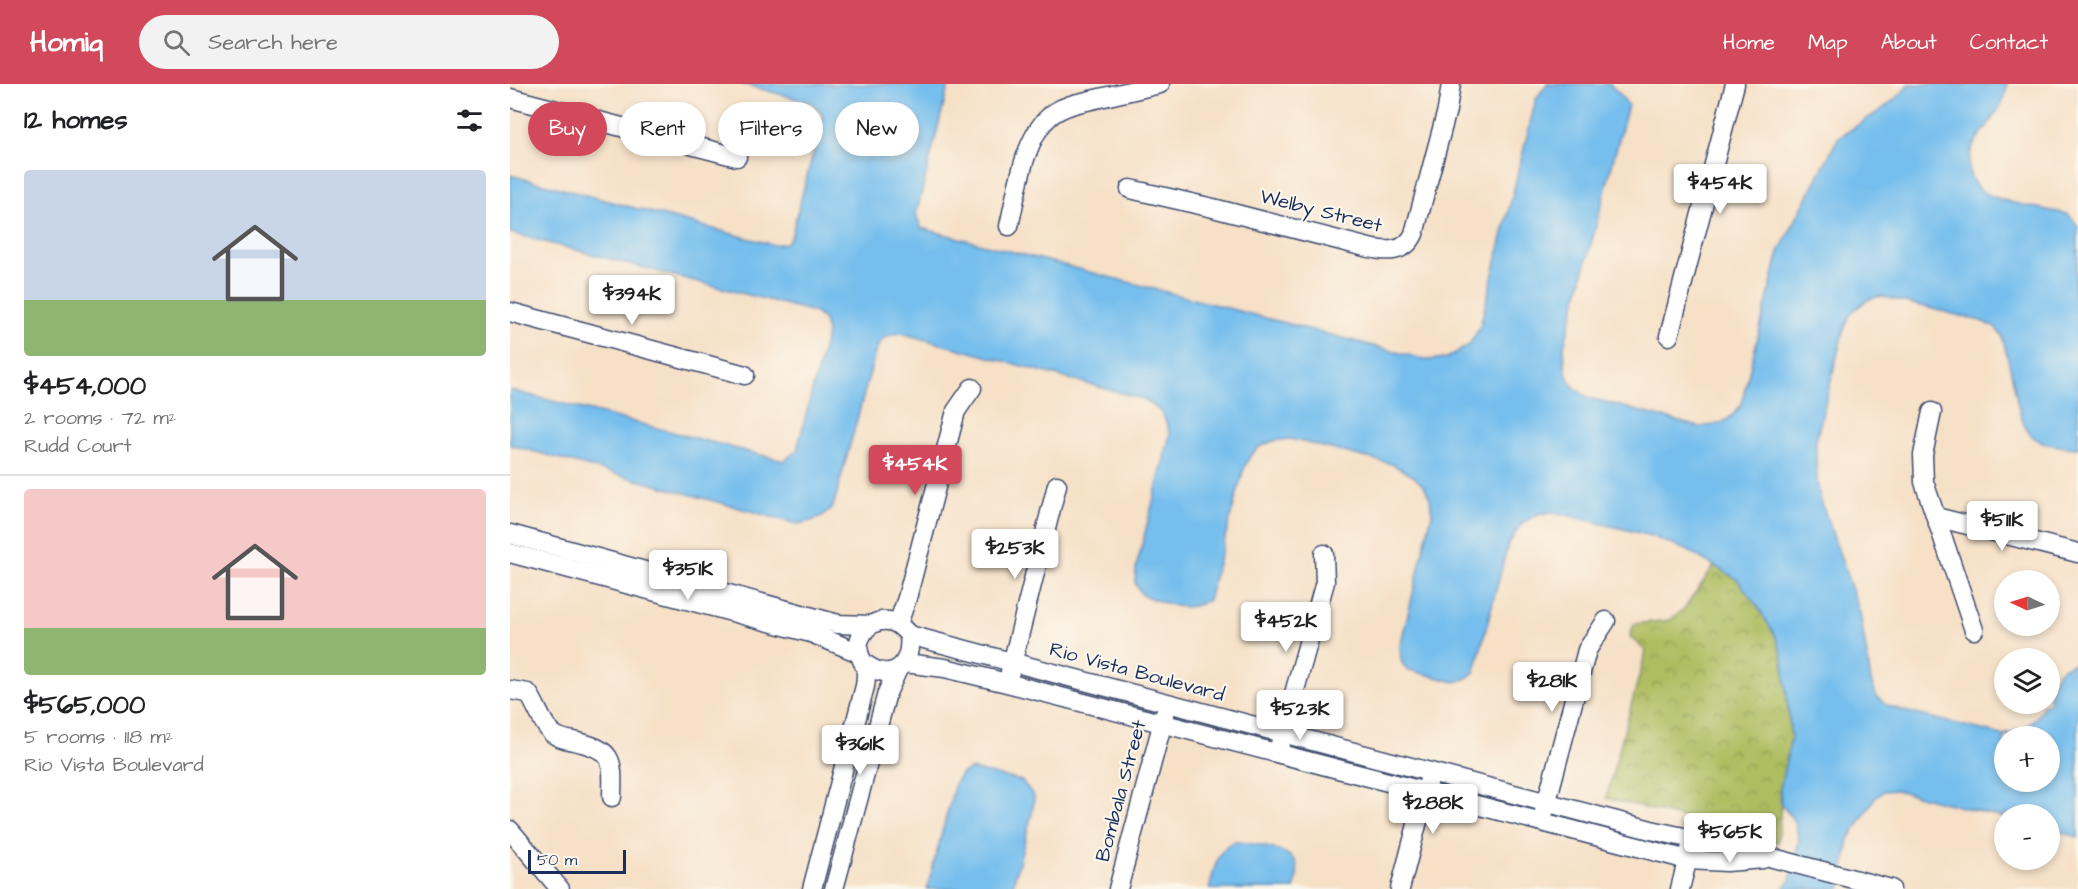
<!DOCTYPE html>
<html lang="en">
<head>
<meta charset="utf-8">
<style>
  :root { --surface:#fff; --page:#f2f2f2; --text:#202124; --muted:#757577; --line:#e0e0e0; --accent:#d1495b }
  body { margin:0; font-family:"Architects Daughter",sans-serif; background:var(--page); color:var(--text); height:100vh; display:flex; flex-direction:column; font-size:22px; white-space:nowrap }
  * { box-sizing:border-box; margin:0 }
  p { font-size:20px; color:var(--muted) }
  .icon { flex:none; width:33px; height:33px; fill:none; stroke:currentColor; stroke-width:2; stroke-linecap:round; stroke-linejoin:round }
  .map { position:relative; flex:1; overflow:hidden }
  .details { display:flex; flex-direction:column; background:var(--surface); width:510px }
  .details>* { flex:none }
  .guide { position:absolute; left:18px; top:18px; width:570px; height:54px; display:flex; gap:12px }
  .needle { width:39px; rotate:274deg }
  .controls { position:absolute; left:1484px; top:486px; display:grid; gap:12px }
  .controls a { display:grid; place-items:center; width:66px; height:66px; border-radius:50%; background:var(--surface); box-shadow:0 3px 9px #0003; font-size:30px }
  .scale { position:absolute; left:18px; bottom:15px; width:98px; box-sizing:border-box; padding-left:6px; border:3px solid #1b2f5e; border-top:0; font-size:16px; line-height:21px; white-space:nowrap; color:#1b2f5e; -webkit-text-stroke:4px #fbf7ec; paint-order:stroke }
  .price { position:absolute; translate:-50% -51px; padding:0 14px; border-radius:6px; background:#fff; color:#222; font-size:20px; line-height:39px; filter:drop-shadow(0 2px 3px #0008) }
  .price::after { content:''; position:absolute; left:50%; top:36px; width:18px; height:14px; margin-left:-9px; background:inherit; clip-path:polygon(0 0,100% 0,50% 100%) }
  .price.on { background:var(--accent); color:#fff }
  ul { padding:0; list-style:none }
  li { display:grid; align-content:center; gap:12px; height:318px; padding:0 24px }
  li+li { border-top:2px solid var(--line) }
  li span { display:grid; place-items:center; height:186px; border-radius:6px; color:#555 }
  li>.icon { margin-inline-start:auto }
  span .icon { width:108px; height:108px; fill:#fffc; stroke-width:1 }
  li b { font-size:26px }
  h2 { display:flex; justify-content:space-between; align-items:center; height:72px; padding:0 24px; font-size:26px }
  .chip { padding:0 21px; border-radius:27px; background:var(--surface); box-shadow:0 3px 9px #0003; font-size:21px; line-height:54px }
  .chip.on { background:var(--accent); color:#fff }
  header { display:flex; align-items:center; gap:36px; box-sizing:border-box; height:84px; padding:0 30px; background:var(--accent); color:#fff }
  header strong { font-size:28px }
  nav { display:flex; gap:33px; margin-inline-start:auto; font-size:21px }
  .search { width:420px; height:54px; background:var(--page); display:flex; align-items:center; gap:15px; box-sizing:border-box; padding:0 21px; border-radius:33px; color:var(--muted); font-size:22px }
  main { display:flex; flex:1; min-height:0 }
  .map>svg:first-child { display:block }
</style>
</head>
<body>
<header>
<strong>Homiq</strong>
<div class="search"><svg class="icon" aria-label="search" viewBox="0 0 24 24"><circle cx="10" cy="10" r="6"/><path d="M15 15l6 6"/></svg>Search here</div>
<nav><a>Home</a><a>Map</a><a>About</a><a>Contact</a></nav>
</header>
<main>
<section class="details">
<h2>12 homes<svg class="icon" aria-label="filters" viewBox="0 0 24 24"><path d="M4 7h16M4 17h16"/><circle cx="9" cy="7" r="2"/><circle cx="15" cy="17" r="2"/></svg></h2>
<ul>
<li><span style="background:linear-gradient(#c9d6e8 70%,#8fb573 0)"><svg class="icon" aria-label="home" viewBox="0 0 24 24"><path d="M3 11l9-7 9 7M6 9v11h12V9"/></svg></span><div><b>$454,000</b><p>2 rooms · 72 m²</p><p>Rudd Court</p></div></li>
<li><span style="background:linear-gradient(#f6c9c9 75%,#8fb573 0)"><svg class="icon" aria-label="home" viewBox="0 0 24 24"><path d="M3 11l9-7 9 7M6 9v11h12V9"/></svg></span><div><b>$565,000</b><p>5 rooms · 118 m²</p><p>Rio Vista Boulevard</p></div></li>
</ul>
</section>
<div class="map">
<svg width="1568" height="805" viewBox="0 0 1568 805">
  <defs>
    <pattern id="park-crowns" width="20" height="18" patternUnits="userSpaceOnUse" patternTransform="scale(1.5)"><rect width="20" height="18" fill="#aebd60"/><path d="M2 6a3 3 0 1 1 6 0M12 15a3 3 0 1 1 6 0" fill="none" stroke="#8d9a52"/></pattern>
  </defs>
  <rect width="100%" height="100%" fill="#fbf7ec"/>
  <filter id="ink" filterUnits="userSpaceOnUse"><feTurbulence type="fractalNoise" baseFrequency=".0167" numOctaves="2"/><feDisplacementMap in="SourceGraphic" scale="12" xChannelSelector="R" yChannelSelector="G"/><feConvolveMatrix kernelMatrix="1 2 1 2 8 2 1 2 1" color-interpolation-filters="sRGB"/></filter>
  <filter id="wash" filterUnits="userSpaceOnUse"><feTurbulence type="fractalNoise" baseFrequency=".008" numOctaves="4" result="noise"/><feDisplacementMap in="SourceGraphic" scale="24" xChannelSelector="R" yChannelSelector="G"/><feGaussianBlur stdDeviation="1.35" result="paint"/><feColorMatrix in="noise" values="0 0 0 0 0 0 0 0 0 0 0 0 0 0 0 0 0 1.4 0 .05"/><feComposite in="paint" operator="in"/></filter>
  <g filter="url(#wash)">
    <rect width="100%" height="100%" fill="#f6e0c6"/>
    <!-- park -->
    <path fill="url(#park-crowns)" stroke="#64765f" stroke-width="1.5" d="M1204,482L1227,495L1248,523L1266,553L1273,574L1281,654L1270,704L1271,720L1268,758L1096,714L1136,567L1120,553L1124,540L1160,536L1174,525Z"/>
    <!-- water -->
    <g fill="#74beed" stroke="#4876a6" stroke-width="1.5" fill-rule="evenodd">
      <path d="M232,0H439L406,130L411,144L917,276L937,274L959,261L970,243L1026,15L1037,0H1099L1109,9L1118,21L1054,262C1055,289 1054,301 1080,314L1189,343C1210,341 1219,338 1231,321L1269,168L1328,54L1371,26L1392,9L1398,0H1497C1495,22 1479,39 1466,57C1460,65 1459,73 1459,83C1459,94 1465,104 1475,109C1493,119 1535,125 1557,130L1564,136L1568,143V171L1564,208L1568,234V364C1523,361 1514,355 1506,311C1502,291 1497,271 1492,251L1484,243L1471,237L1371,212L1357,216L1341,229L1333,248L1306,356V376L1307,398L1311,417L1350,529L1361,597L1366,612L1377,621L1390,626L1492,651C1512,648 1526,640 1534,620H1539C1539,599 1545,581 1568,579V753L1539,745V730H1494V734L1386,706L1374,707L1364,715L1339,755L1330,805H1273L1280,797L1289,756L1285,738L1271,720L1270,704L1281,654L1273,574L1266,553L1248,523L1227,495L1177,466L1138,451L1048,429H1030L1012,439L998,460L965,587L956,595L944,598L896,585L891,577L890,563L922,430L920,414L914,402L903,392L882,380L781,355L763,357L749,363L740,372L734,384L698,516C674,530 656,519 632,511L625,499L626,484L660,351C655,331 651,325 633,315L391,249C377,251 372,253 366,266L323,423C312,434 302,438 287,440L0,361V306L274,377L287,366L317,249L314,236L304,228L0,149V91L264,161L276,159L281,153L313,32L302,19ZM1494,652H1539V698H1494Z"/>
      <path d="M460,685L512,697L524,712L523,725L502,805H417L445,699L451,690Z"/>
      <path d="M723,758C737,758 778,765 785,777C790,786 786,796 784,805H699C704,788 706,766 723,758Z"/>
    </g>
  </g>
  <g filter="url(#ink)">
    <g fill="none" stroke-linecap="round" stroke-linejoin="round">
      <!-- minor casing -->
      <g stroke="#3c4a6e" stroke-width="21">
        <g id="minor">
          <path d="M0,14L227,73"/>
          <path d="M620,105L703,124L859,164C877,168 895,169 904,150L937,26L941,0"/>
          <path d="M499,142C507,109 513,56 539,33C546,26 555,23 564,20L650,0"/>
          <path d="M0,228L235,291"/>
          <path d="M1159,252L1225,0"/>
          <path d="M1422,328L1413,371L1414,398L1464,546"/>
          <path d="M1426,433L1568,469"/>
          <path d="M0,450L328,540L360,541"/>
          <path d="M0,469L301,549L349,569"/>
          <path d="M388,540L397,514L446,327L462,304"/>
          <path d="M399,551L1141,746L1183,755L1218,760L1263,774L1381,805"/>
          <path d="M395,579L435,584L497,599L1178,776L1217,778L1253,775"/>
          <path d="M500,588L547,401"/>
          <path d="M0,606L18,609C27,621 31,639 42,649C48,654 57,656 64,657C104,666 103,675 102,713"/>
          <path d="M770,660L815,498L814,470"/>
          <path d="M1034,728L1077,566L1096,537"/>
          <path d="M0,746L50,805"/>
          <path d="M302,805L355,602C356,597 356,592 356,587C355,581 351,575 349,569C346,554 356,540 371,537C384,535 391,542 399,551C403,584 379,600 353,578"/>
          <path d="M324,805L377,609L388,585"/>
          <path d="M608,805L655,630"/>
          <path d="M890,805L918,699"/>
          <path d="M1170,805L1180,766"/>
        </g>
      </g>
      <!-- minor -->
      <use href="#minor" stroke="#fff" stroke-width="18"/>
    </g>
  </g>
  <g text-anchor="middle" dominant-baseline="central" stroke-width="4.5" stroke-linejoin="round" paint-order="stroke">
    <!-- street labels -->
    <g font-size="20" fill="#1b2f5e" stroke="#fbf7ec">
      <text transform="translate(811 127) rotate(14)">Welby Street</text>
      <text transform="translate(627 588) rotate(15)">Rio Vista Boulevard</text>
      <text transform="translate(611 707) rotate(-75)">Bombala Street</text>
    </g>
  </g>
</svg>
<div class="controls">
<a><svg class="needle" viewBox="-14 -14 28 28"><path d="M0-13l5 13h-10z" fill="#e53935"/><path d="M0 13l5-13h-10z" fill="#757577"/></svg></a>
<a><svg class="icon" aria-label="layers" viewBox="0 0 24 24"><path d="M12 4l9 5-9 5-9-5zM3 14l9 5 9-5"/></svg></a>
<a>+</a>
<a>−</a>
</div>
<div class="scale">50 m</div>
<b class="price" style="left:1210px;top:131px">$454K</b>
<b class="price" style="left:122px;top:242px">$394K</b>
<b class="price on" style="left:405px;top:412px">$454K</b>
<b class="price" style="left:1492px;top:468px">$511K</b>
<b class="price" style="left:505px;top:496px">$253K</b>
<b class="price" style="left:178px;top:517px">$351K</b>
<b class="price" style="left:776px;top:569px">$452K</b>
<b class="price" style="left:1042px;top:629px">$281K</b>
<b class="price" style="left:790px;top:657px">$523K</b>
<b class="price" style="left:350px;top:692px">$361K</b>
<b class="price" style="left:923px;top:751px">$288K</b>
<b class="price" style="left:1220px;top:780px">$565K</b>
<div class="guide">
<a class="chip on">Buy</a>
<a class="chip">Rent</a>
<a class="chip">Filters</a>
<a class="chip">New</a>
</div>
</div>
</main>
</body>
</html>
